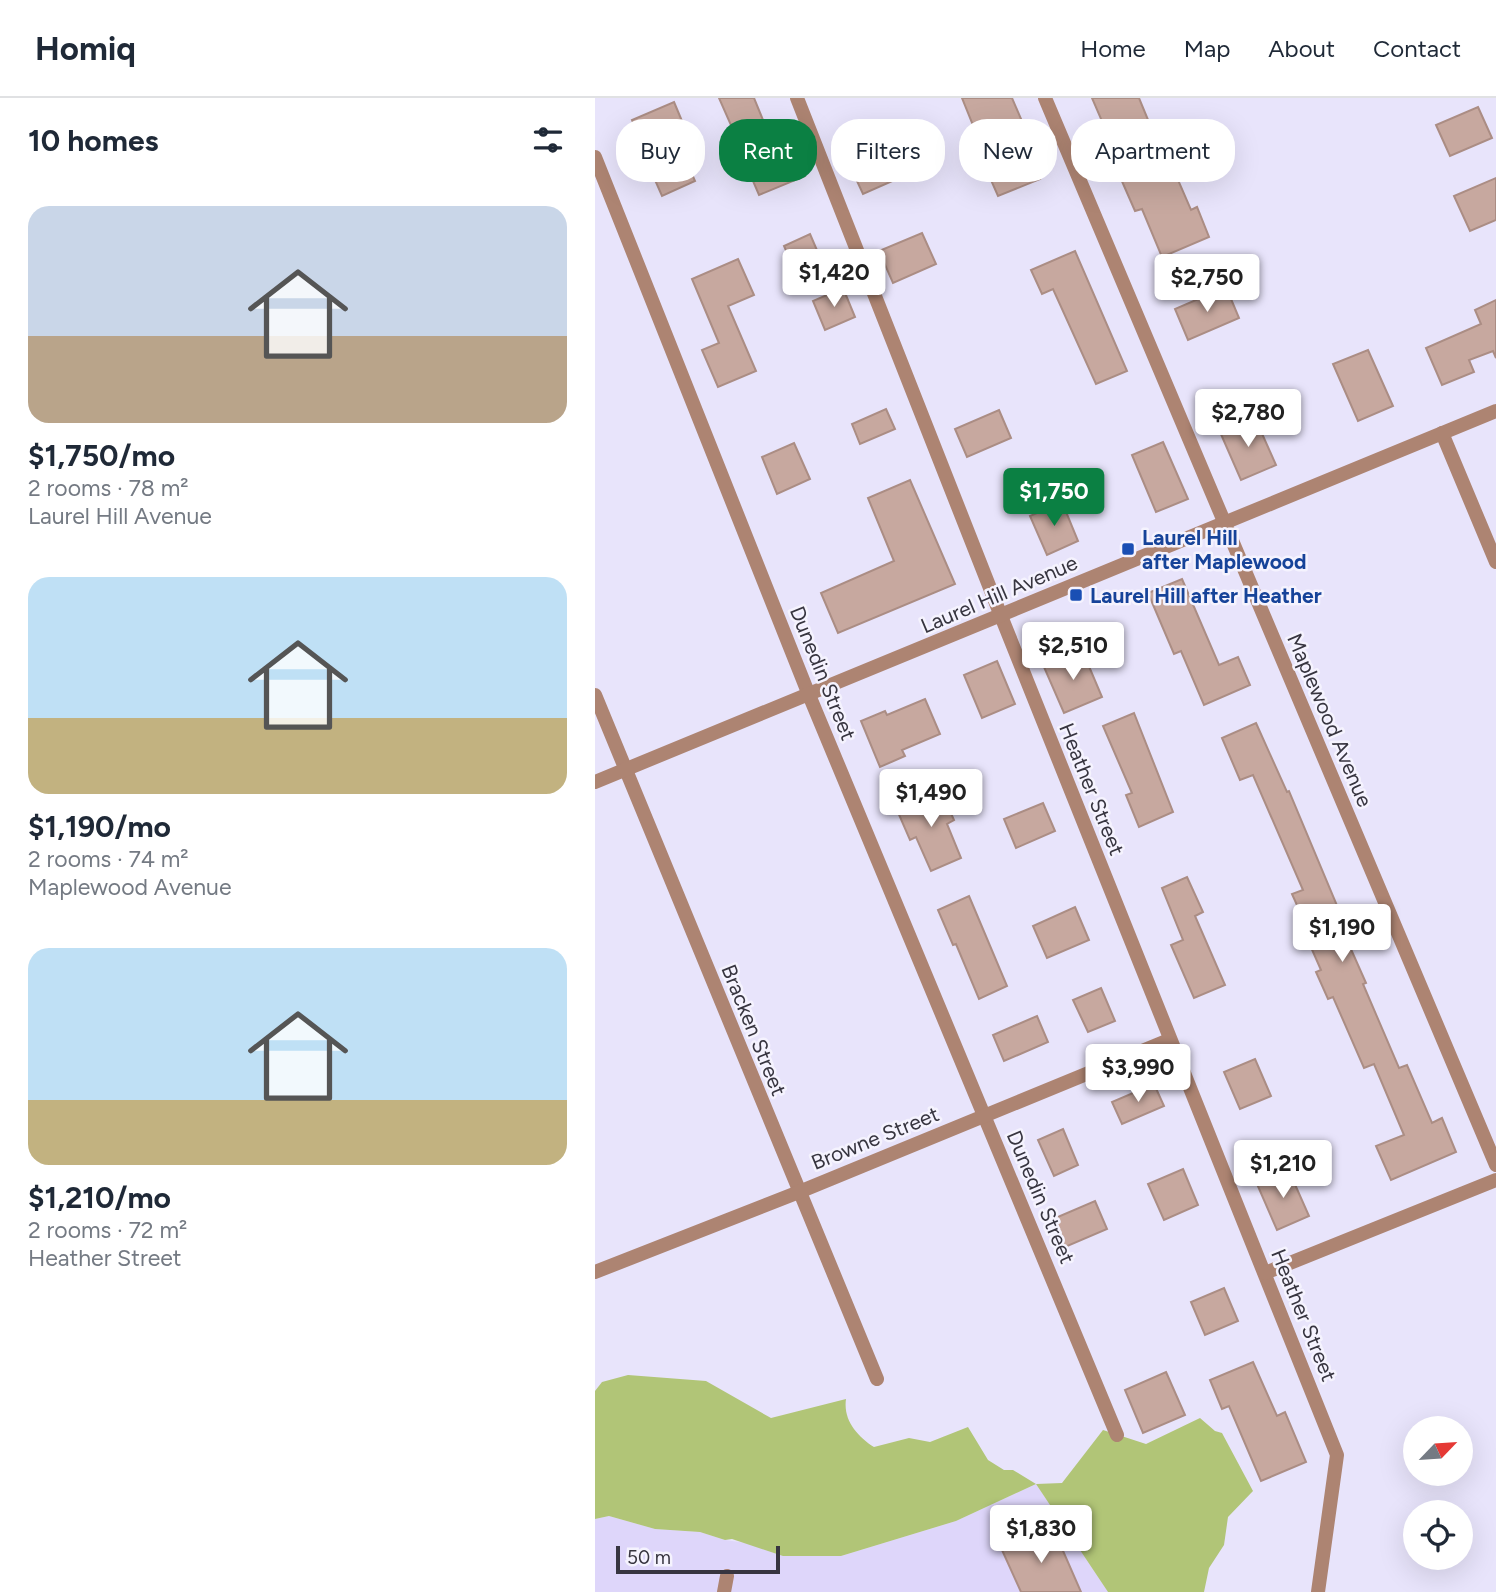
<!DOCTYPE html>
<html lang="en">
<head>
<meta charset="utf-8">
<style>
  :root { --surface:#fff; --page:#f2f2f3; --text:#1f2937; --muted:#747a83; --line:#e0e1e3; --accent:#0b8043 }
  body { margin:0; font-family:Figtree,sans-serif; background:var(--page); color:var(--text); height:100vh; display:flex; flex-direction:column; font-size:26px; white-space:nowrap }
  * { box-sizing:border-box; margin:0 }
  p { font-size:23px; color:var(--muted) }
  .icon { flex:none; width:38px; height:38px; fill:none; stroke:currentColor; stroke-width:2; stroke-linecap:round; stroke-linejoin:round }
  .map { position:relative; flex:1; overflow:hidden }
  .drawer { display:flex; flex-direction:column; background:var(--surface); width:595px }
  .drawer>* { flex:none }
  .top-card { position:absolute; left:21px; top:21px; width:665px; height:63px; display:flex; gap:14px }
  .needle { width:46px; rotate:65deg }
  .tools { position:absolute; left:808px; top:1318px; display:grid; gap:14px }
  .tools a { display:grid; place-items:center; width:70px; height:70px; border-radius:50%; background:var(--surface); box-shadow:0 7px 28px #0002; font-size:35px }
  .scale { position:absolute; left:21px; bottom:18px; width:164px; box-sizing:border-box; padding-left:7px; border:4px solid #373540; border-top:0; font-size:19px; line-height:24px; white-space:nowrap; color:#373540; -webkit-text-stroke:5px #f5f3fe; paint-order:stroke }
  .price { position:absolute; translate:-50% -60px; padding:0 16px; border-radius:7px; background:#fff; color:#222; font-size:23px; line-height:46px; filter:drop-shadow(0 2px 4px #0008) }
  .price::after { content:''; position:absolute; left:50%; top:42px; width:21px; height:16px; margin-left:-10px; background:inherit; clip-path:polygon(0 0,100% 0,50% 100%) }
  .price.selected { background:var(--accent); color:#fff }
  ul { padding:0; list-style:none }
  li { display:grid; align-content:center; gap:14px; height:371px; padding:0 28px }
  li span { display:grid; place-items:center; height:217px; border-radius:21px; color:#555 }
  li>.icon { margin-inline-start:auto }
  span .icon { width:126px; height:126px; fill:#fffc; stroke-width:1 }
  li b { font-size:30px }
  h2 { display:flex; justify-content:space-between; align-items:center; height:84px; padding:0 28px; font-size:30px }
  .tag { padding:0 24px; border-radius:28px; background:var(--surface); box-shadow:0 7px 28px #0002; font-size:24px; line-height:63px }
  .tag.selected { background:var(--accent); color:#fff }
  header { display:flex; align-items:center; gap:42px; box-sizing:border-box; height:98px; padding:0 35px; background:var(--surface); border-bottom:2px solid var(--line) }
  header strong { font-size:33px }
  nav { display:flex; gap:38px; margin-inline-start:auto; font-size:24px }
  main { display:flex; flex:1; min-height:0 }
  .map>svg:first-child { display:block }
</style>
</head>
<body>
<header>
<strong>Homiq</strong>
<nav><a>Home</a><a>Map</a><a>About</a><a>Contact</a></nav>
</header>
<main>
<section class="drawer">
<h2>10 homes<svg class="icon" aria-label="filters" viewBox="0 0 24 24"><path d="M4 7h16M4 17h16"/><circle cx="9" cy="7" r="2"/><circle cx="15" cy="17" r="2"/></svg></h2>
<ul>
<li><span style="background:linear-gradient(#c9d6e8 60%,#b9a48a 0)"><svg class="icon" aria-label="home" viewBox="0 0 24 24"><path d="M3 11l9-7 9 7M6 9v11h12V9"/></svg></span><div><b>$1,750/mo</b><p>2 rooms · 78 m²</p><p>Laurel Hill Avenue</p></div></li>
<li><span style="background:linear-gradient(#bfe0f5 65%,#c2b280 0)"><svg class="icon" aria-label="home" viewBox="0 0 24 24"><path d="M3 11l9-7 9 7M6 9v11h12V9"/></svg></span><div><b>$1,190/mo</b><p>2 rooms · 74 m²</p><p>Maplewood Avenue</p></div></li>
<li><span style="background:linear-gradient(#bfe0f5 70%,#c2b280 0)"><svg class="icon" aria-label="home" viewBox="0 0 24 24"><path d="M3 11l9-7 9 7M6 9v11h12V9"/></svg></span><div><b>$1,210/mo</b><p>2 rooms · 72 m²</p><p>Heather Street</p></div></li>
</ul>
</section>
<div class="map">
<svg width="901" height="1494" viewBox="0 0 901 1494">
  <rect width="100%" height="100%" fill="#e8e4fb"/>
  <!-- built -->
  <path fill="#ded6fa" d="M441,1386L513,1494H0V1421L14,1418L60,1431L105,1434L130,1442L246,1458L361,1423Z"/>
  <!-- green -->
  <path fill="#b1c577" d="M33,1277L111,1283L176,1320L251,1301C248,1322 262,1338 279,1349L314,1340L335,1344L373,1329L393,1362L409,1372H418L441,1386L467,1385L508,1332L551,1346L605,1320L620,1333L627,1335L658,1393L633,1419L629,1447L614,1470L609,1494H513L441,1386L361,1423L246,1458H188L137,1441L130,1442L105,1434L60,1431L14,1418L0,1421V1293L7,1284Z"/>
  <!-- building -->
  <g fill="#c7a89f" stroke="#ab8d84" stroke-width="2">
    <path d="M124,0H159L168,22L139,34Z"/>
    <path d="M367,0H417L432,35L426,37L445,81L403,98L392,73L396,72Z"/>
    <path d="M497,0H544L570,63L574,61L596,112L602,109L614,139L567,159L547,111L540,113L526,81L512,46L516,44Z"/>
    <path d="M79,4L92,35L81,39L100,83L67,98L53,66L56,65L37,22Z"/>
    <path d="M883,9L897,40L855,58L841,27Z"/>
    <path d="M198,49L210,78L164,97L152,69Z"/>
    <path d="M300,51L311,77L268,96L256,70Z"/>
    <path d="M901,80V122L875,133L859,98Z"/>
    <path d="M327,135L341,166L298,185L284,153Z"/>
    <path d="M215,136L224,157L198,168L189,148Z"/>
    <path d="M480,153L532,273L501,286L458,191L447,196L436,172Z"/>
    <path d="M143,161L159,197L133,208L161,273L123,289L107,252L124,245L97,181Z"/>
    <path d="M631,189L644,220L593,242L580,211Z"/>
    <path d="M248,190L260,219L230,232L218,203Z"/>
    <path d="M901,202V260L898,253L874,262L879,274L847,287L831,250L886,226L880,212Z"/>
    <path d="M773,252L798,308L763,323L738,266Z"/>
    <path d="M291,311L300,331L265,346L257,326Z"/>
    <path d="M404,312L416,340L372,359L360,331Z"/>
    <path d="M660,320L681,367L646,382L625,334Z"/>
    <path d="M568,344L593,401L561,414L537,357Z"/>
    <path d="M199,345L215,381L182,396L167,359Z"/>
    <path d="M315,382L360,486L243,535L226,495L299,463L273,400Z"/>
    <path d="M467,404L483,443L452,457L435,418Z"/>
    <path d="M587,481L624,567L643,559L655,587L609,607L586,553L579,556L553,495Z"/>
    <path d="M487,552L507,599L469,615L449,569Z"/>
    <path d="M402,563L420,606L387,620L369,577Z"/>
    <path d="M330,601L345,636L307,652L310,658L285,669L266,623L290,613L292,617Z"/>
    <path d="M539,615L578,714L544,729L531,697L537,695L508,628Z"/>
    <path d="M661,625L692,694L694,693L748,822L762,816L773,841L755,849L771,885L768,886L804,970L812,967L837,1025L847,1020L861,1054L796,1082L781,1048L809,1037L779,966L769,970L738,899L733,901L721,874L726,872L711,838L715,836L697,796L708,792L658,677L645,682L627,640Z"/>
    <path d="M346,693L359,722L352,726L366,760L336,773L321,739L315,742L302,712Z"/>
    <path d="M448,705L460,733L421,750L409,721Z"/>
    <path d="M592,779L608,814L600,818L630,887L599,900L576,847L588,842L567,790Z"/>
    <path d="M374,798L412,888L384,901L361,846L358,847L343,812Z"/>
    <path d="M480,809L494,842L452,860L438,828Z"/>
    <path d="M506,890L520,923L493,934L478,902Z"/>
    <path d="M442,918L453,944L409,963L398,937Z"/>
    <path d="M660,961L676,998L645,1011L629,974Z"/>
    <path d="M559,986L569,1008L527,1026L517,1004Z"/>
    <path d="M468,1031L483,1067L459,1078L443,1042Z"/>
    <path d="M588,1071L603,1107L569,1122L553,1086Z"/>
    <path d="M694,1073L714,1118L682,1132L662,1086Z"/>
    <path d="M500,1103L512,1131L470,1149L458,1121Z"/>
    <path d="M629,1190L643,1223L610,1237L596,1204Z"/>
    <path d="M658,1264L682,1318L690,1314L711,1364L666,1383L634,1308L627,1311L615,1282Z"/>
    <path d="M571,1274L590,1317L548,1335L530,1292Z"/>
    <path d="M458,1430L486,1494H426L407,1452Z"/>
  </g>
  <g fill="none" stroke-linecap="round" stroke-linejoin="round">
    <!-- minor -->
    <g stroke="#ad8472" stroke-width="14">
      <path d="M202,0L406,518L742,1357L723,1494"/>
      <path d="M450,0L901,1067"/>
      <path d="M0,59L214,597L522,1337"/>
      <path d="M847,335L901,464"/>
      <path d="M0,597L282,1281"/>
      <path d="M0,1174L204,1094L574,942"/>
      <path d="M670,1175L901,1082"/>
      <path d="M129,1494L132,1478"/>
    </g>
    <!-- tertiary -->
    <path stroke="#ad8472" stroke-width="14" d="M0,684L901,313"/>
  </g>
  <!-- markers -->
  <g fill="#1a4fb4" stroke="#f5f3fe" stroke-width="2.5">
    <rect x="526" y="444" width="14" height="14" rx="3.5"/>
    <rect x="474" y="490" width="14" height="14" rx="3.5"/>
  </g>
  <g text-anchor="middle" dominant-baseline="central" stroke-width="5" stroke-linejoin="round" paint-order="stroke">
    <!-- transit labels -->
    <g font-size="21" font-weight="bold" fill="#164399" stroke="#f5f3fe" text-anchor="start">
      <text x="547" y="439">Laurel Hill<tspan x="547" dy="24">after Maplewood</tspan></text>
      <text x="495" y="497">Laurel Hill after Heather</text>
    </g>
    <!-- street labels -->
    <g font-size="21" fill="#373540" stroke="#f5f3fe">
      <text transform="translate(404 496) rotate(-23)">Laurel Hill Avenue</text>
      <text transform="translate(228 575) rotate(68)">Dunedin Street</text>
      <text transform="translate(735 622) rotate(67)">Maplewood Avenue</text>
      <text transform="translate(497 691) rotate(68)">Heather Street</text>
      <text transform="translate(159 932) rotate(68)">Bracken Street</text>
      <text transform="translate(280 1040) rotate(-22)">Browne Street</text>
      <text transform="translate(446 1099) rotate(67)">Dunedin Street</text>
      <text transform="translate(709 1217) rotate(68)">Heather Street</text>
    </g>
  </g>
</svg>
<div class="tools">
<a><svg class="needle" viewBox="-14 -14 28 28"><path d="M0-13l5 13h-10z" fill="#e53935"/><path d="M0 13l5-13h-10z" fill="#747a83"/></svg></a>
<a><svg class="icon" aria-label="locate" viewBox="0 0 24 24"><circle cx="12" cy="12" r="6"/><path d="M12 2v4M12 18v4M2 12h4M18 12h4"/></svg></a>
</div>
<div class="scale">50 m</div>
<b class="price" style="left:239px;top:211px">$1,420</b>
<b class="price" style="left:612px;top:216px">$2,750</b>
<b class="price" style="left:653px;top:351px">$2,780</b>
<b class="price selected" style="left:459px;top:430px">$1,750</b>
<b class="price" style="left:478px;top:584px">$2,510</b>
<b class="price" style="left:336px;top:731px">$1,490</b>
<b class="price" style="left:747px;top:866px">$1,190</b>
<b class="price" style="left:543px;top:1006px">$3,990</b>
<b class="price" style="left:688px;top:1102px">$1,210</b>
<b class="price" style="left:446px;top:1467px">$1,830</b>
<div class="top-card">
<a class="tag">Buy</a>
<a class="tag selected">Rent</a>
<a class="tag">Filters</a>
<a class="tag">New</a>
<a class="tag">Apartment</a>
</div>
</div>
</main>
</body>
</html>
